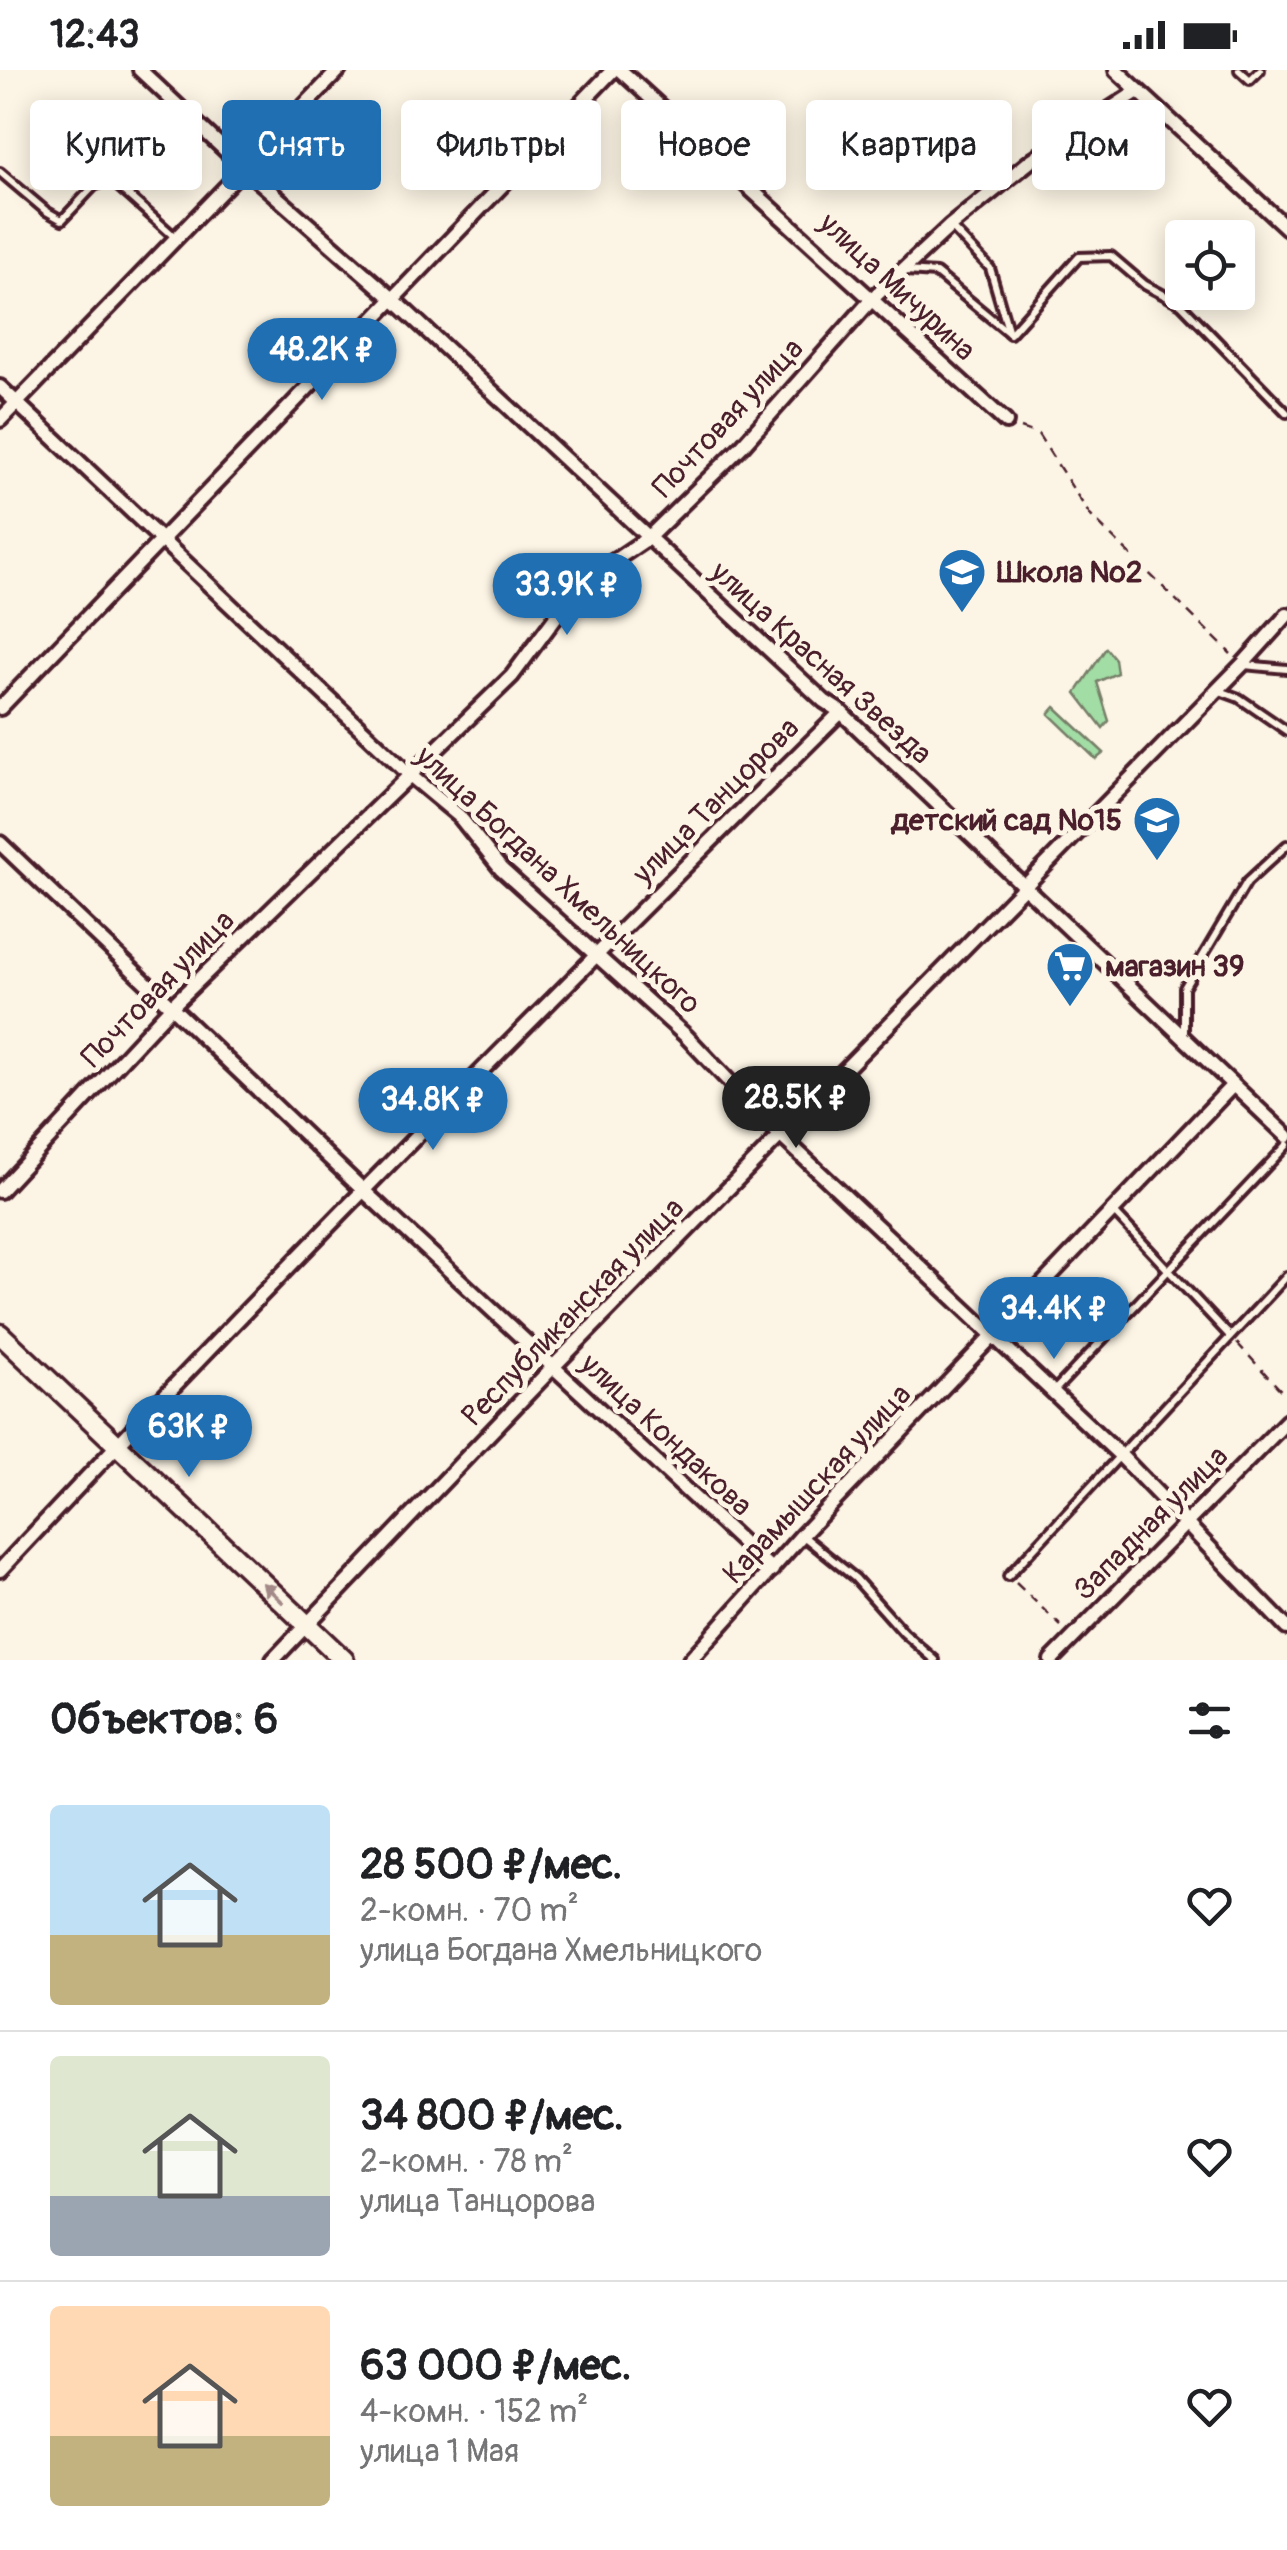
<!DOCTYPE html>
<html lang="ru">
<head>
<meta charset="utf-8">
<style>
  :root { --surface:#fff; --page:#f6f6f6; --text:#202124; --muted:#757577; --line:#e0e0e0; --accent:#1f6fb2 }
  body { margin:0; font-family:Pangolin,sans-serif; background:var(--page); color:var(--text); height:100vh; display:flex; flex-direction:column; font-size:38px; white-space:nowrap }
  * { box-sizing:border-box; margin:0 }
  p { font-size:32px; color:var(--muted) }
  .icon { flex:none; width:55px; height:55px; fill:none; stroke:currentColor; stroke-width:2; stroke-linecap:round; stroke-linejoin:round }
  .map { position:relative; height:1590px; overflow:hidden }
  .side { display:flex; flex-direction:column; background:var(--surface); flex:1 }
  .side>* { flex:none }
  .top-card { position:absolute; left:30px; top:30px; width:1228px; height:90px; display:flex; gap:20px }
  .buttons { position:absolute; left:1165px; top:150px; display:grid; gap:20px }
  .buttons a { display:grid; place-items:center; width:90px; height:90px; border-radius:10px; background:var(--surface); box-shadow:0 5px 25px #0003; font-size:50px }
  .price { position:absolute; translate:-50% -85px; padding:0 22px; border-radius:35px; background:var(--accent); color:#fff; font-size:32px; line-height:65px; filter:drop-shadow(0 2px 5px #0008) }
  .price::after { content:''; position:absolute; left:50%; top:60px; width:30px; height:22px; margin-left:-15px; background:inherit; clip-path:polygon(0 0,100% 0,50% 100%) }
  .price.on { background:#222; color:#fff }
  ul { padding:0; list-style:none }
  li { display:flex; align-items:center; gap:30px; height:250px; padding:0 50px }
  li+li { border-top:2px solid var(--line) }
  li span { display:grid; place-items:center; flex:none; width:280px; height:200px; border-radius:10px; color:#555 }
  li>.icon { margin-inline-start:auto }
  span .icon { width:120px; height:120px; fill:#fffc; stroke-width:1 }
  li b { font-size:42px }
  h2 { display:flex; justify-content:space-between; align-items:center; height:120px; padding:0 50px; font-size:42px }
  .pill { padding:0 35px; border-radius:10px; background:var(--surface); box-shadow:0 5px 25px #0003; font-size:35px; line-height:90px }
  .pill.on { background:var(--accent); color:#fff }
  .status { display:flex; justify-content:space-between; align-items:center; height:70px; padding:0 50px; background:var(--surface); direction:ltr }
  .status svg { height:28px; fill:currentColor }
  .map>svg:first-child { display:block }
</style>
</head>
<body>
<div class="status"><b>12:43</b><svg viewBox="0 0 49 12"><path d="M0 12V9h3v3zM5 12V6h3v6zM10 12V3h3v9zM15 12V0h3v12zM26 1h20v11H26zM47 4h2v5h-2z"/></svg></div>
<div class="map">
<svg width="1287" height="1590" viewBox="0 0 1287 1590">
  <rect width="100%" height="100%" fill="#fcf5e5"/>
  <filter id="ink" filterUnits="userSpaceOnUse"><feTurbulence type="fractalNoise" baseFrequency=".01" numOctaves="2"/><feDisplacementMap in="SourceGraphic" scale="20" xChannelSelector="R" yChannelSelector="G"/><feConvolveMatrix kernelMatrix="1 2 1 2 8 2 1 2 1" color-interpolation-filters="sRGB"/></filter>
  <g filter="url(#ink)">
    <!-- green -->
    <g fill="#a1dda4" stroke="#767e68" stroke-width="2.5">
      <path d="M1106,578L1115,589L1117,603L1097,612L1109,651L1103,658L1076,623Z"/>
      <path d="M1055,637L1104,683L1096,689L1049,644Z"/>
    </g>
    <g fill="none" stroke-linecap="round" stroke-linejoin="round">
      <!-- lane casing -->
      <g stroke="#4a1f2b" stroke-width="14">
        <g id="lane">
          <path d="M1239,0L1250,10L1260,0"/>
          <path d="M0,102L46,141L62,150L94,116L111,110L176,168"/>
          <path d="M950,156L990,198L1009,263"/>
          <path d="M906,201L936,203L1010,264L1079,187L1111,186L1145,215L1181,234L1287,343"/>
          <path d="M1244,595L1287,599"/>
          <path d="M1220,621L1239,628L1287,661"/>
          <path d="M1184,964V918L1247,812L1287,775"/>
          <path d="M1114,1142L1230,1266"/>
          <path d="M1054,1321L1287,1075"/>
          <path d="M802,1465L855,1508L904,1563L935,1590"/>
          <path d="M1008,1506L1287,1206"/>
        </g>
      </g>
      <!-- street casing -->
      <g stroke="#4a1f2b" stroke-width="20">
        <g id="street">
          <path d="M140,0L245,99L393,229L824,631L841,642L1287,1066"/>
          <path d="M620,0L1006,352"/>
          <path d="M1116,0L1287,158"/>
          <path d="M0,317L411,706L459,746L501,799L686,966L781,1066L1122,1387L1287,1558"/>
          <path d="M0,350L339,0"/>
          <path d="M0,638L613,0"/>
          <path d="M0,773L365,1122L772,1500"/>
          <path d="M0,1121L172,936L512,606L581,513L648,468L742,376L873,228L950,156L1033,89L1138,21"/>
          <path d="M0,1500C273,1207 556,924 841,642"/>
          <path d="M273,1590L555,1295L1242,595L1287,545"/>
          <path d="M690,1590L802,1465L1233,1015"/>
          <path d="M1051,1590L1287,1351"/>
        </g>
      </g>
      <!-- secondary casing -->
      <g stroke="#4a1f2b" stroke-width="25">
        <path id="secondary" d="M0,1264L344,1590"/>
      </g>
      <!-- path -->
      <g stroke="#4a1f2b" stroke-width="2.5" stroke-dasharray="10 8" stroke-linecap="butt">
        <path d="M1021,358L1038,364L1090,445L1231,584"/>
        <path d="M1237,1273L1287,1327"/>
        <path d="M1016,1513L1061,1556"/>
      </g>
      <!-- lane -->
      <use href="#lane" stroke="#fcf5e5" stroke-width="6"/>
      <!-- street -->
      <use href="#street" stroke="#fcf5e5" stroke-width="12"/>
      <!-- secondary -->
      <use href="#secondary" stroke="#fcf5e5" stroke-width="18"/>
    </g>
    <!-- one-way arrows -->
    <defs><path id="oneway-solid" d="M-6-.8H1V-3.2L6.5 0L1 3.2V.8H-6Z" transform="scale(2.5)"/></defs>
    <use fill="#a38a88" href="#oneway-solid" transform="translate(273 1523) rotate(-136)"/>
  </g>
  <!-- icons -->
  <defs>
    <g id="school-pin" transform="scale(2.5)"><path d="M0 17L-7.5 6A9.5 9.5 0 1 1 7.5 6Z" fill="#1f6fb2" stroke="#fcf5e5"/><path d="M0-5L7-2L0 1L-7-2ZM-4 1L0 2.5L4 1V4Q0 6-4 4Z" fill="#fff"/></g>
    <g id="supermarket-pin" transform="scale(2.5)"><path d="M0 17L-7.5 6A9.5 9.5 0 1 1 7.5 6Z" fill="#1f6fb2" stroke="#fcf5e5"/><path d="M-6-5.5h2.5l.6 2H6L4.5 2H-2.5L-4.4-4H-6ZM-1.5 3.2a1.3 1.3 0 1 0 .1 0ZM3 3.2a1.3 1.3 0 1 0 .1 0Z" fill="#fff"/></g>
  </defs>
  <g fill-rule="evenodd">
    <use href="#school-pin" x="962" y="502"/>
    <use href="#school-pin" x="1157" y="750"/>
    <use href="#supermarket-pin" x="1070" y="896"/>
  </g>
  <g text-anchor="middle" dominant-baseline="central" stroke-width="10" stroke-linejoin="round" paint-order="stroke">
    <!-- street labels -->
    <g font-size="30" fill="#4a1f2b" stroke="#fcf5e5">
      <text transform="translate(897 217) rotate(43)">улица Мичурина</text>
      <text transform="translate(728 348) rotate(-47)">Почтовая улица</text>
      <text transform="translate(821 593) rotate(42)">улица Красная Звезда</text>
      <text transform="translate(716 731) rotate(-45)">улица Танцорова</text>
      <text transform="translate(558 810) rotate(43)">улица Богдана Хмельницкого</text>
      <text transform="translate(158 919) rotate(-46)">Почтовая улица</text>
      <text transform="translate(573 1242) rotate(-46)">Республиканская улица</text>
      <text transform="translate(666 1365) rotate(43)">улица Кондакова</text>
      <text transform="translate(817 1414) rotate(-47)">Карамышская улица</text>
      <text transform="translate(1151 1453) rotate(-45)">Западная улица</text>
    </g>
    <!-- poi labels -->
    <g font-size="30" font-weight="bold" fill="#4a1f2b" stroke="#fcf5e5" text-anchor="start">
      <text x="997" y="502">Школа №2</text>
      <text x="1122" y="750" text-anchor="end">детский сад №15</text>
      <text x="1105" y="896">магазин 39</text>
    </g>
  </g>
</svg>
<div class="buttons">
<a><svg class="icon" aria-label="locate" viewBox="0 0 24 24"><circle cx="12" cy="12" r="6"/><path d="M12 2v4M12 18v4M2 12h4M18 12h4"/></svg></a>
</div>
<b class="price" style="left:322px;top:333px">48.2K ₽</b>
<b class="price" style="left:567px;top:568px">33.9K ₽</b>
<b class="price on" style="left:796px;top:1081px">28.5K ₽</b>
<b class="price" style="left:433px;top:1083px">34.8K ₽</b>
<b class="price" style="left:1054px;top:1292px">34.4K ₽</b>
<b class="price" style="left:189px;top:1410px">63K ₽</b>
<div class="top-card">
<a class="pill">Купить</a>
<a class="pill on">Снять</a>
<a class="pill">Фильтры</a>
<a class="pill">Новое</a>
<a class="pill">Квартира</a>
<a class="pill">Дом</a>
</div>
</div>
<section class="side">
<h2>Объектов: 6<svg class="icon" aria-label="filters" viewBox="0 0 24 24"><path d="M4 7h16M4 17h16"/><circle cx="9" cy="7" r="2"/><circle cx="15" cy="17" r="2"/></svg></h2>
<ul>
<li><span style="background:linear-gradient(#bfe0f5 65%,#c2b280 0)"><svg class="icon" aria-label="home" viewBox="0 0 24 24"><path d="M3 11l9-7 9 7M6 9v11h12V9"/></svg></span><div><b>28 500 ₽/мес.</b><p>2-комн. · 70 m²</p><p>улица Богдана Хмельницкого</p></div><svg class="icon" aria-label="heart" viewBox="0 0 24 24"><path d="M12 20l-8-8c-3-5 5-10 8-4 3-6 11-1 8 4z"/></svg></li>
<li><span style="background:linear-gradient(#dfe7d0 70%,#9aa5b1 0)"><svg class="icon" aria-label="home" viewBox="0 0 24 24"><path d="M3 11l9-7 9 7M6 9v11h12V9"/></svg></span><div><b>34 800 ₽/мес.</b><p>2-комн. · 78 m²</p><p>улица Танцорова</p></div><svg class="icon" aria-label="heart" viewBox="0 0 24 24"><path d="M12 20l-8-8c-3-5 5-10 8-4 3-6 11-1 8 4z"/></svg></li>
<li><span style="background:linear-gradient(#ffd9b3 65%,#c2b280 0)"><svg class="icon" aria-label="home" viewBox="0 0 24 24"><path d="M3 11l9-7 9 7M6 9v11h12V9"/></svg></span><div><b>63 000 ₽/мес.</b><p>4-комн. · 152 m²</p><p>улица 1 Мая</p></div><svg class="icon" aria-label="heart" viewBox="0 0 24 24"><path d="M12 20l-8-8c-3-5 5-10 8-4 3-6 11-1 8 4z"/></svg></li>
</ul>
</section>
</body>
</html>
